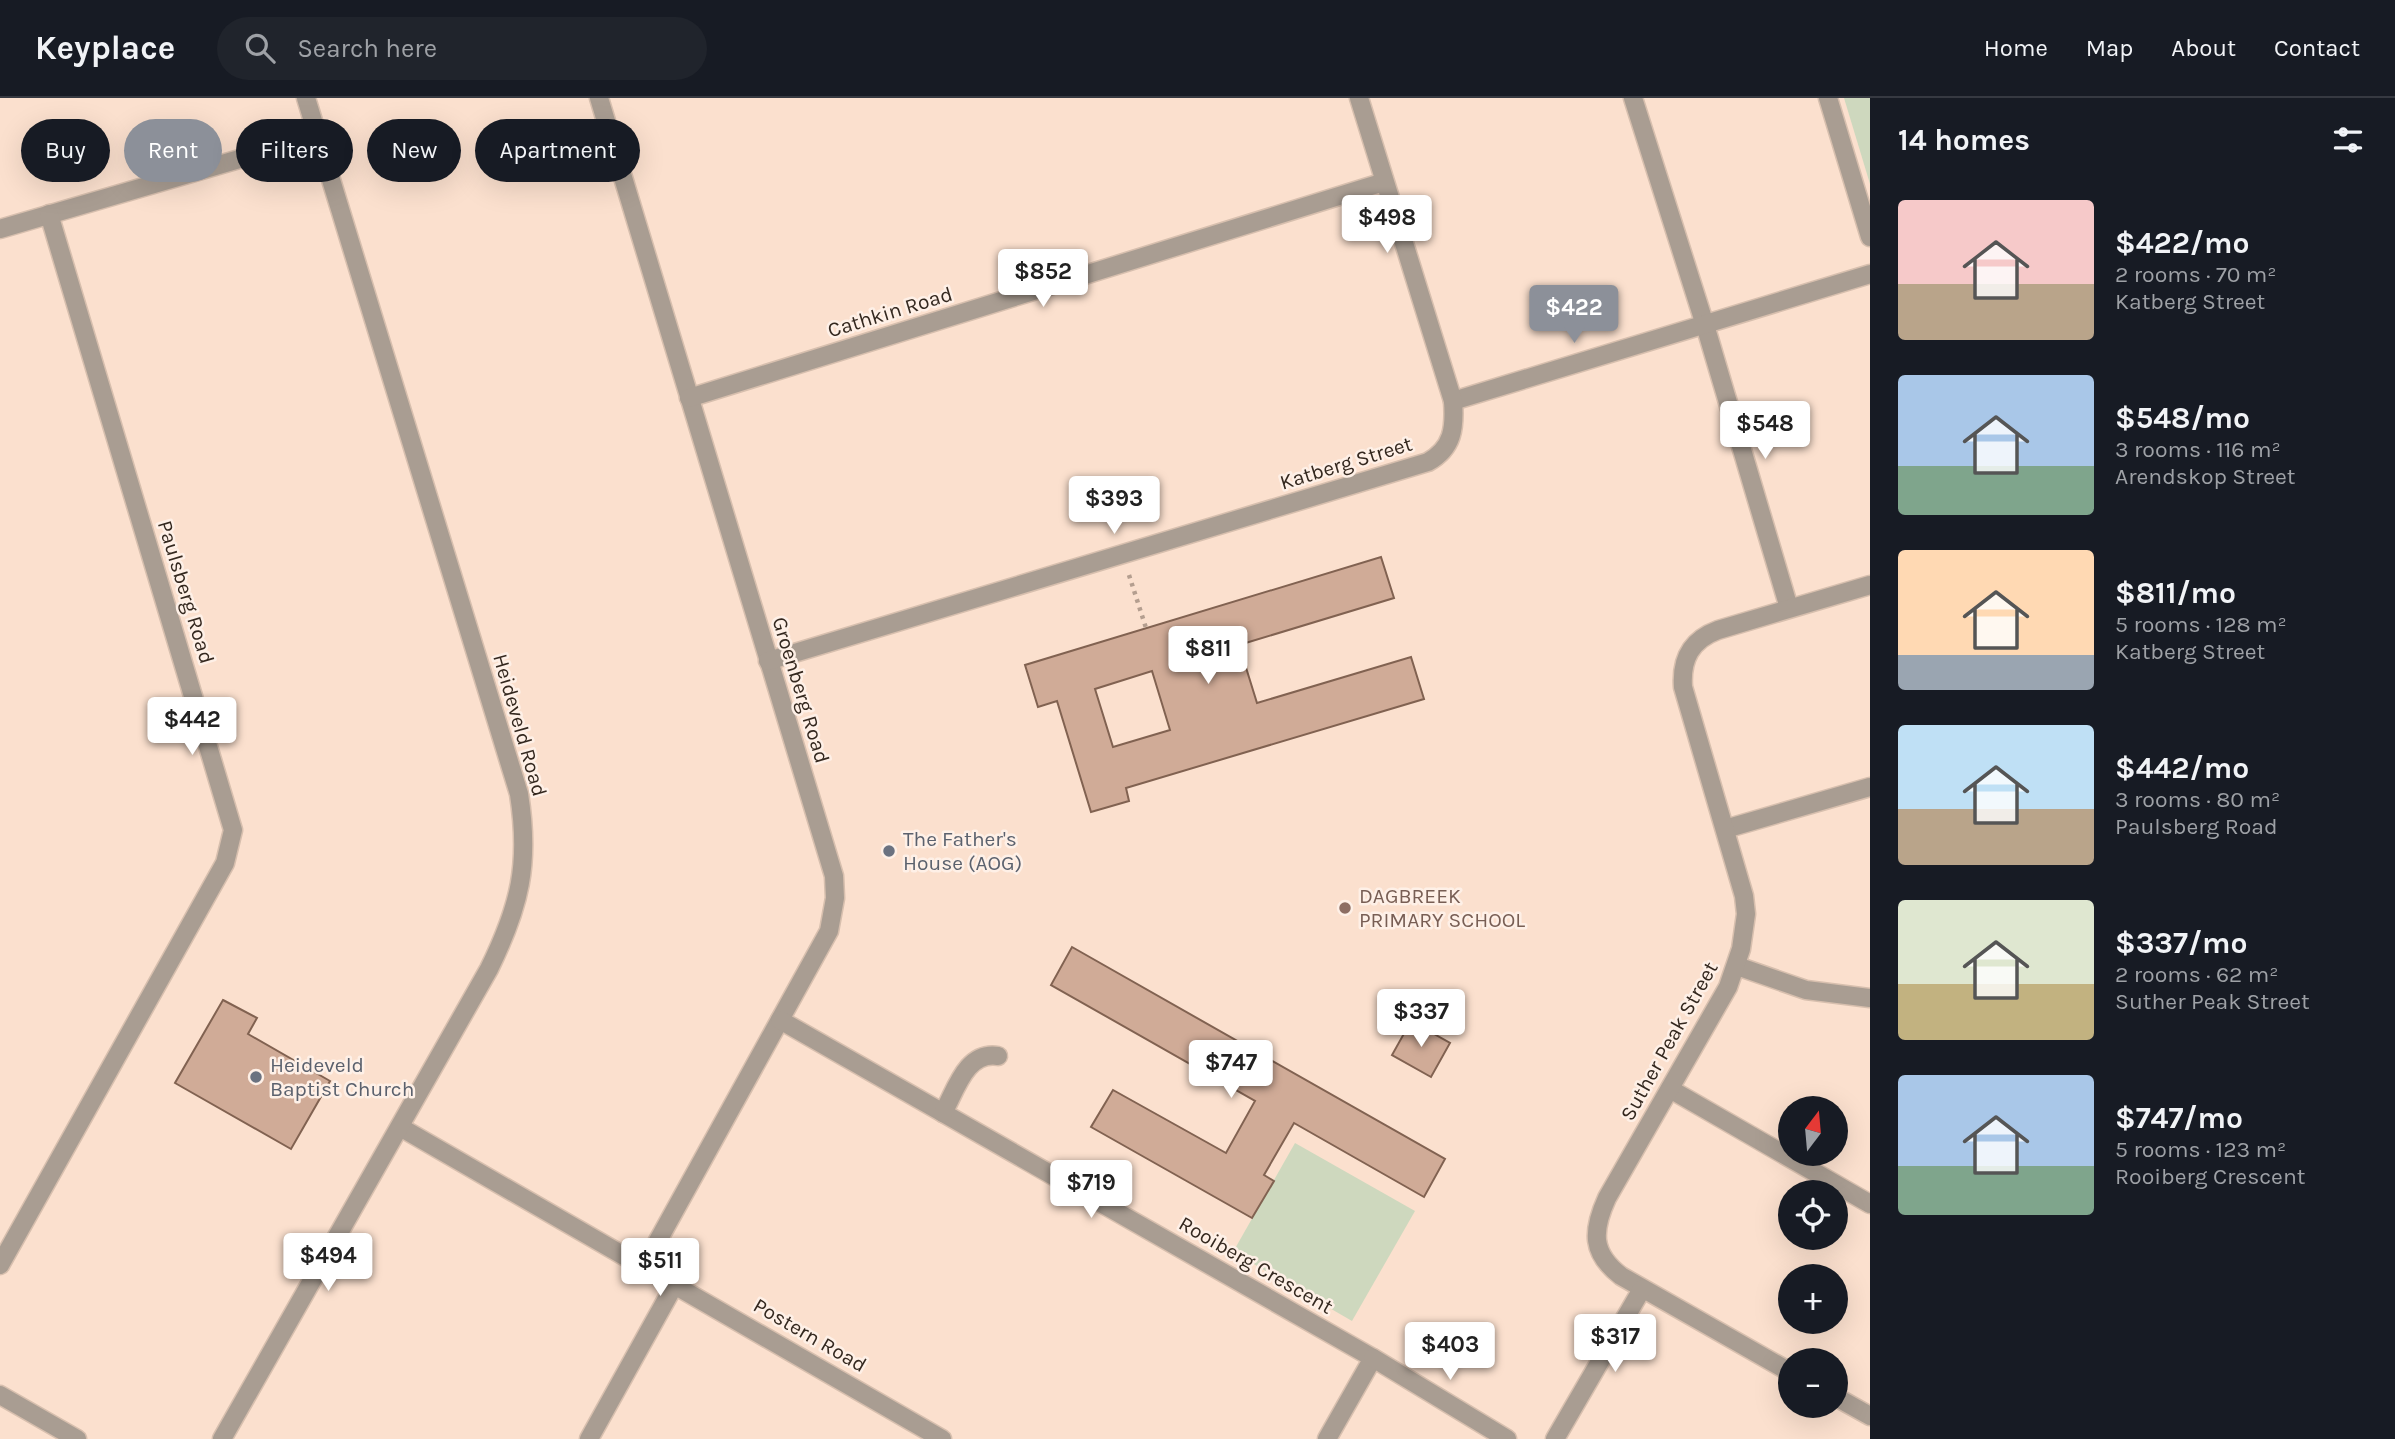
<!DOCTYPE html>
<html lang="en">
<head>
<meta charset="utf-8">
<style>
  :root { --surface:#171b24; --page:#20242c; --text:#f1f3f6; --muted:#9ea1a6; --line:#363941; --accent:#8c9099 }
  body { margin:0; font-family:Karla,sans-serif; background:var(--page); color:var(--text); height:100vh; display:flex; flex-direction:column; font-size:26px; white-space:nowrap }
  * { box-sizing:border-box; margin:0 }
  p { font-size:23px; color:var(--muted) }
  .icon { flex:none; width:38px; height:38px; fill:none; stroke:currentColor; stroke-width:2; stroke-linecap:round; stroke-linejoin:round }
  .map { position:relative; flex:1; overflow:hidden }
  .details { display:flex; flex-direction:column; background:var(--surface); width:525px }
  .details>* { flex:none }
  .top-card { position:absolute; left:21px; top:21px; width:665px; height:63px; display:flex; gap:14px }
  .needle { width:46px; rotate:16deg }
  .fabs { position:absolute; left:1778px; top:998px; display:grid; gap:14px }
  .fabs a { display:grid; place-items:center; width:70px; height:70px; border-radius:50%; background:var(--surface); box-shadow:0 7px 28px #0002; font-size:35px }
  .price { position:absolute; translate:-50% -60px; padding:0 16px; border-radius:7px; background:#fff; color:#222; font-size:23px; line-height:46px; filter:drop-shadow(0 2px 4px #0008) }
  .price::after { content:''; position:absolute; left:50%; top:42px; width:21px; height:16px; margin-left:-10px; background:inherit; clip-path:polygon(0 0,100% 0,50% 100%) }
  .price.active { background:var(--accent); color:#fff }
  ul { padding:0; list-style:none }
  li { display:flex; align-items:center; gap:21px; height:175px; padding:0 28px }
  li span { display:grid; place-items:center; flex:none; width:196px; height:140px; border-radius:7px; color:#555 }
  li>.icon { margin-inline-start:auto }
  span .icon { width:84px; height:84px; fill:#fffc; stroke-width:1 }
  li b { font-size:30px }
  h2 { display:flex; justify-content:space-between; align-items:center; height:84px; padding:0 28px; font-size:30px }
  .tag { padding:0 24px; border-radius:32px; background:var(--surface); box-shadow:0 7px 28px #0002; font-size:24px; line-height:63px }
  .tag.active { background:var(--accent); color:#fff }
  header { display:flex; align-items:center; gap:42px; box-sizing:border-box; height:98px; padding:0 35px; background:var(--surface); border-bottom:2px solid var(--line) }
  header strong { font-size:33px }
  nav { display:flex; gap:38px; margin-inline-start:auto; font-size:24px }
  .search { width:490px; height:63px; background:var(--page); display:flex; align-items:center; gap:18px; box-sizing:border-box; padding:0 24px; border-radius:38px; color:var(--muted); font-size:26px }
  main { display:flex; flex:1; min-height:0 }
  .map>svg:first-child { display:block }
</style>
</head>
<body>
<header>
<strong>Keyplace</strong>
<div class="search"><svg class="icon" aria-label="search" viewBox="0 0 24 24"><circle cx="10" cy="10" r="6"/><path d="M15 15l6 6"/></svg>Search here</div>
<nav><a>Home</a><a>Map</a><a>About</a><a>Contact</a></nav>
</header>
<main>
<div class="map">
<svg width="1870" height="1341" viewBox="0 0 1870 1341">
  <rect width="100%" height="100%" fill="#fbe0ce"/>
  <!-- green -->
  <g fill="#ced8be">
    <path d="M1844,0H1870V86Z"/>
    <path d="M1295,1045L1415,1113L1352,1223L1233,1154Z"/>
  </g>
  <!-- building -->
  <g fill="#d0ab97" stroke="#816251" stroke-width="2" fill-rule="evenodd">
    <path d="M1381,459L1394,500L1239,547L1257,605L1411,559L1424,601L1126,690L1129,703L1091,714L1057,603L1038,609L1025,567ZM1152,573L1170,632L1113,649L1095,591Z"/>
    <path d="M1072,849L1445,1061L1424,1099L1294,1025L1264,1077L1274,1083L1252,1120L1091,1029L1113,992L1226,1055L1255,1003L1051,887Z"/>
    <path d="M223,902L257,920L248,936L330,983L291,1051L175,985Z"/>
    <path d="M1411,923L1450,945L1431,979L1392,957Z"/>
  </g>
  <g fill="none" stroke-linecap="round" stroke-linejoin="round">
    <!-- minor casing -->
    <g stroke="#d7bfae" stroke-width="21">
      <g id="minor">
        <path d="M599,0L834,778L835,800L829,833L644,1168"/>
        <path d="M1633,0L1705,227L1789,510"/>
        <path d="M1828,0L1870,139"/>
        <path d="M0,131L318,38"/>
        <path d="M689,300L1384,84"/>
        <path d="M1453,303L1870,176"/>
        <path d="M768,563L1428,364C1453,350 1455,330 1453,303L1359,0"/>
        <path d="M1725,731L1870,689"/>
        <path d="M1737,868L1806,892L1870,900"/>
        <path d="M780,922L1373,1260L1327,1341"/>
        <path d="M1670,991L1870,1106"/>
        <path d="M943,1015C956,992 966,953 998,958"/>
        <path d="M400,1029L942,1341"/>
        <path d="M0,1167L225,765L233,732L49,116"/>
        <path d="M1373,1260L1507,1341"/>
        <path d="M1790,1274L1621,1178C1591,1155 1592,1133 1607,1100L1728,889L1741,851L1746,816L1744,798L1683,589C1681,561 1691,542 1718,532L1870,487"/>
        <path d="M0,1297L77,1341"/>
        <path d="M1836,1299L1870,1318"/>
        <path d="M222,1341L489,871C520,808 530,766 519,696L306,0"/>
        <path d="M589,1341L675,1186"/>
        <path d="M1555,1341L1642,1191"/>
      </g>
    </g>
    <!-- path -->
    <path stroke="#b49e8f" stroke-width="4.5" stroke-dasharray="3.5 5" stroke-linecap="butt" d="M1129,477L1146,530"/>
    <!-- minor -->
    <use href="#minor" stroke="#a99d92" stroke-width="18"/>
  </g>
  <!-- markers -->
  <g fill="#6b7280" stroke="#fef0e7" stroke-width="2.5">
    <circle cx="889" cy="753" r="7"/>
    <circle cx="256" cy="979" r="7"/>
  </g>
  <circle fill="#8d6e63" stroke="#fef0e7" stroke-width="2.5" cx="1345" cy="810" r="7"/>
  <g text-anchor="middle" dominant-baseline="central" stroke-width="5" stroke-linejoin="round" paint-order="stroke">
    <!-- street labels -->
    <g font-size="21" fill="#34281f" stroke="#fef0e7">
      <text transform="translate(890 214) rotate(-17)">Cathkin Road</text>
      <text transform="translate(1346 365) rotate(-17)">Katberg Street</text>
      <text transform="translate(186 494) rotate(73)">Paulsberg Road</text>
      <text transform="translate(801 592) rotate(73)">Groenberg Road</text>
      <text transform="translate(520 627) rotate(74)">Heideveld Road</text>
      <text transform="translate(1669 943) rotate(-61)">Suther Peak Street</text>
      <text transform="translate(1256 1167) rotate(30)">Rooiberg Crescent</text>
      <text transform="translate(810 1237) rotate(30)">Postern Road</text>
    </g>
    <!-- worship labels -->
    <g font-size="21" fill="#5b616d" stroke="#fef0e7" text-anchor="start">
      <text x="903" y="741">The Father's<tspan x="903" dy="24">House (AOG)</tspan></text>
      <text x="270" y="967">Heideveld<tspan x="270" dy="24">Baptist Church</tspan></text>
    </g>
    <!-- education labels -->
    <g font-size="21" fill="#785e54" stroke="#fef0e7" text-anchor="start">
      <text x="1359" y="798">DAGBREEK<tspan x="1359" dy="24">PRIMARY SCHOOL</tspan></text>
    </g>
  </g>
</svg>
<div class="fabs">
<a><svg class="needle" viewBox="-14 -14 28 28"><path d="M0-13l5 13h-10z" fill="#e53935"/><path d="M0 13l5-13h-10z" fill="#9ea1a6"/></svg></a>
<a><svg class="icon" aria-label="locate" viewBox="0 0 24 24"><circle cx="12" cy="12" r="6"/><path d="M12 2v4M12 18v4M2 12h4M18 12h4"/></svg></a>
<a>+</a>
<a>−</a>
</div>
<b class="price" style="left:1387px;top:157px">$498</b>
<b class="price" style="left:1043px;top:211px">$852</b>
<b class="price active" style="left:1574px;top:247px">$422</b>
<b class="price" style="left:1765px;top:363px">$548</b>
<b class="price" style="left:1114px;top:438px">$393</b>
<b class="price" style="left:1208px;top:588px">$811</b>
<b class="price" style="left:192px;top:659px">$442</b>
<b class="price" style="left:1421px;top:951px">$337</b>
<b class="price" style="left:1231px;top:1002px">$747</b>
<b class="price" style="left:1091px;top:1122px">$719</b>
<b class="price" style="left:328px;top:1195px">$494</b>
<b class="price" style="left:660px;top:1200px">$511</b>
<b class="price" style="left:1615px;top:1276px">$317</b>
<b class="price" style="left:1450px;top:1284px">$403</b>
<div class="top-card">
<a class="tag">Buy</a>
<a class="tag active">Rent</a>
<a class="tag">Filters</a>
<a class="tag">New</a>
<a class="tag">Apartment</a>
</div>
</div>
<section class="details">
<h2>14 homes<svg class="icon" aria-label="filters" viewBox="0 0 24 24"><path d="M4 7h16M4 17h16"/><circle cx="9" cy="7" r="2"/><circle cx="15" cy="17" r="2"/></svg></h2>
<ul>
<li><span style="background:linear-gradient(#f6c9c9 60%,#b9a48a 0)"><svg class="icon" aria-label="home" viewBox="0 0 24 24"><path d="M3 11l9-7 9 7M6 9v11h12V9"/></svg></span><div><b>$422/mo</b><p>2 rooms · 70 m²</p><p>Katberg Street</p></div></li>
<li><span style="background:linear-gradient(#a9c7e8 65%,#7fa58c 0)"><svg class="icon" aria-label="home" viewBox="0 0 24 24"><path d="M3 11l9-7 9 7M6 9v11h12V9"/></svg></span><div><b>$548/mo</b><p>3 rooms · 116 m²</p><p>Arendskop Street</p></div></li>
<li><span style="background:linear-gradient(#ffd9b3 75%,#9aa5b1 0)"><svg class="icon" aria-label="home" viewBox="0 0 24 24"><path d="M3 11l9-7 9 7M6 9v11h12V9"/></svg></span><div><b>$811/mo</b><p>5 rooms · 128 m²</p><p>Katberg Street</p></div></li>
<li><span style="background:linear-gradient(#bfe0f5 60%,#b9a48a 0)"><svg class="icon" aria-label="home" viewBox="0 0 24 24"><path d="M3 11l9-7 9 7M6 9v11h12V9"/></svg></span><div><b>$442/mo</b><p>3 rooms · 80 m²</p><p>Paulsberg Road</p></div></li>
<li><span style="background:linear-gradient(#dfe7d0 60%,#c2b280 0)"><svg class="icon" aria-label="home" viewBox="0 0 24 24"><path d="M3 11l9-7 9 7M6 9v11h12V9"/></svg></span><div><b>$337/mo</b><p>2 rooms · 62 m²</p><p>Suther Peak Street</p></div></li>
<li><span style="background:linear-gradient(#a9c7e8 65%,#7fa58c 0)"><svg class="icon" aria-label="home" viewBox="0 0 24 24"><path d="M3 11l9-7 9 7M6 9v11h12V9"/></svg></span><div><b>$747/mo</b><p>5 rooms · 123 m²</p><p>Rooiberg Crescent</p></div></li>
</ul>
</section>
</main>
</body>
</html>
